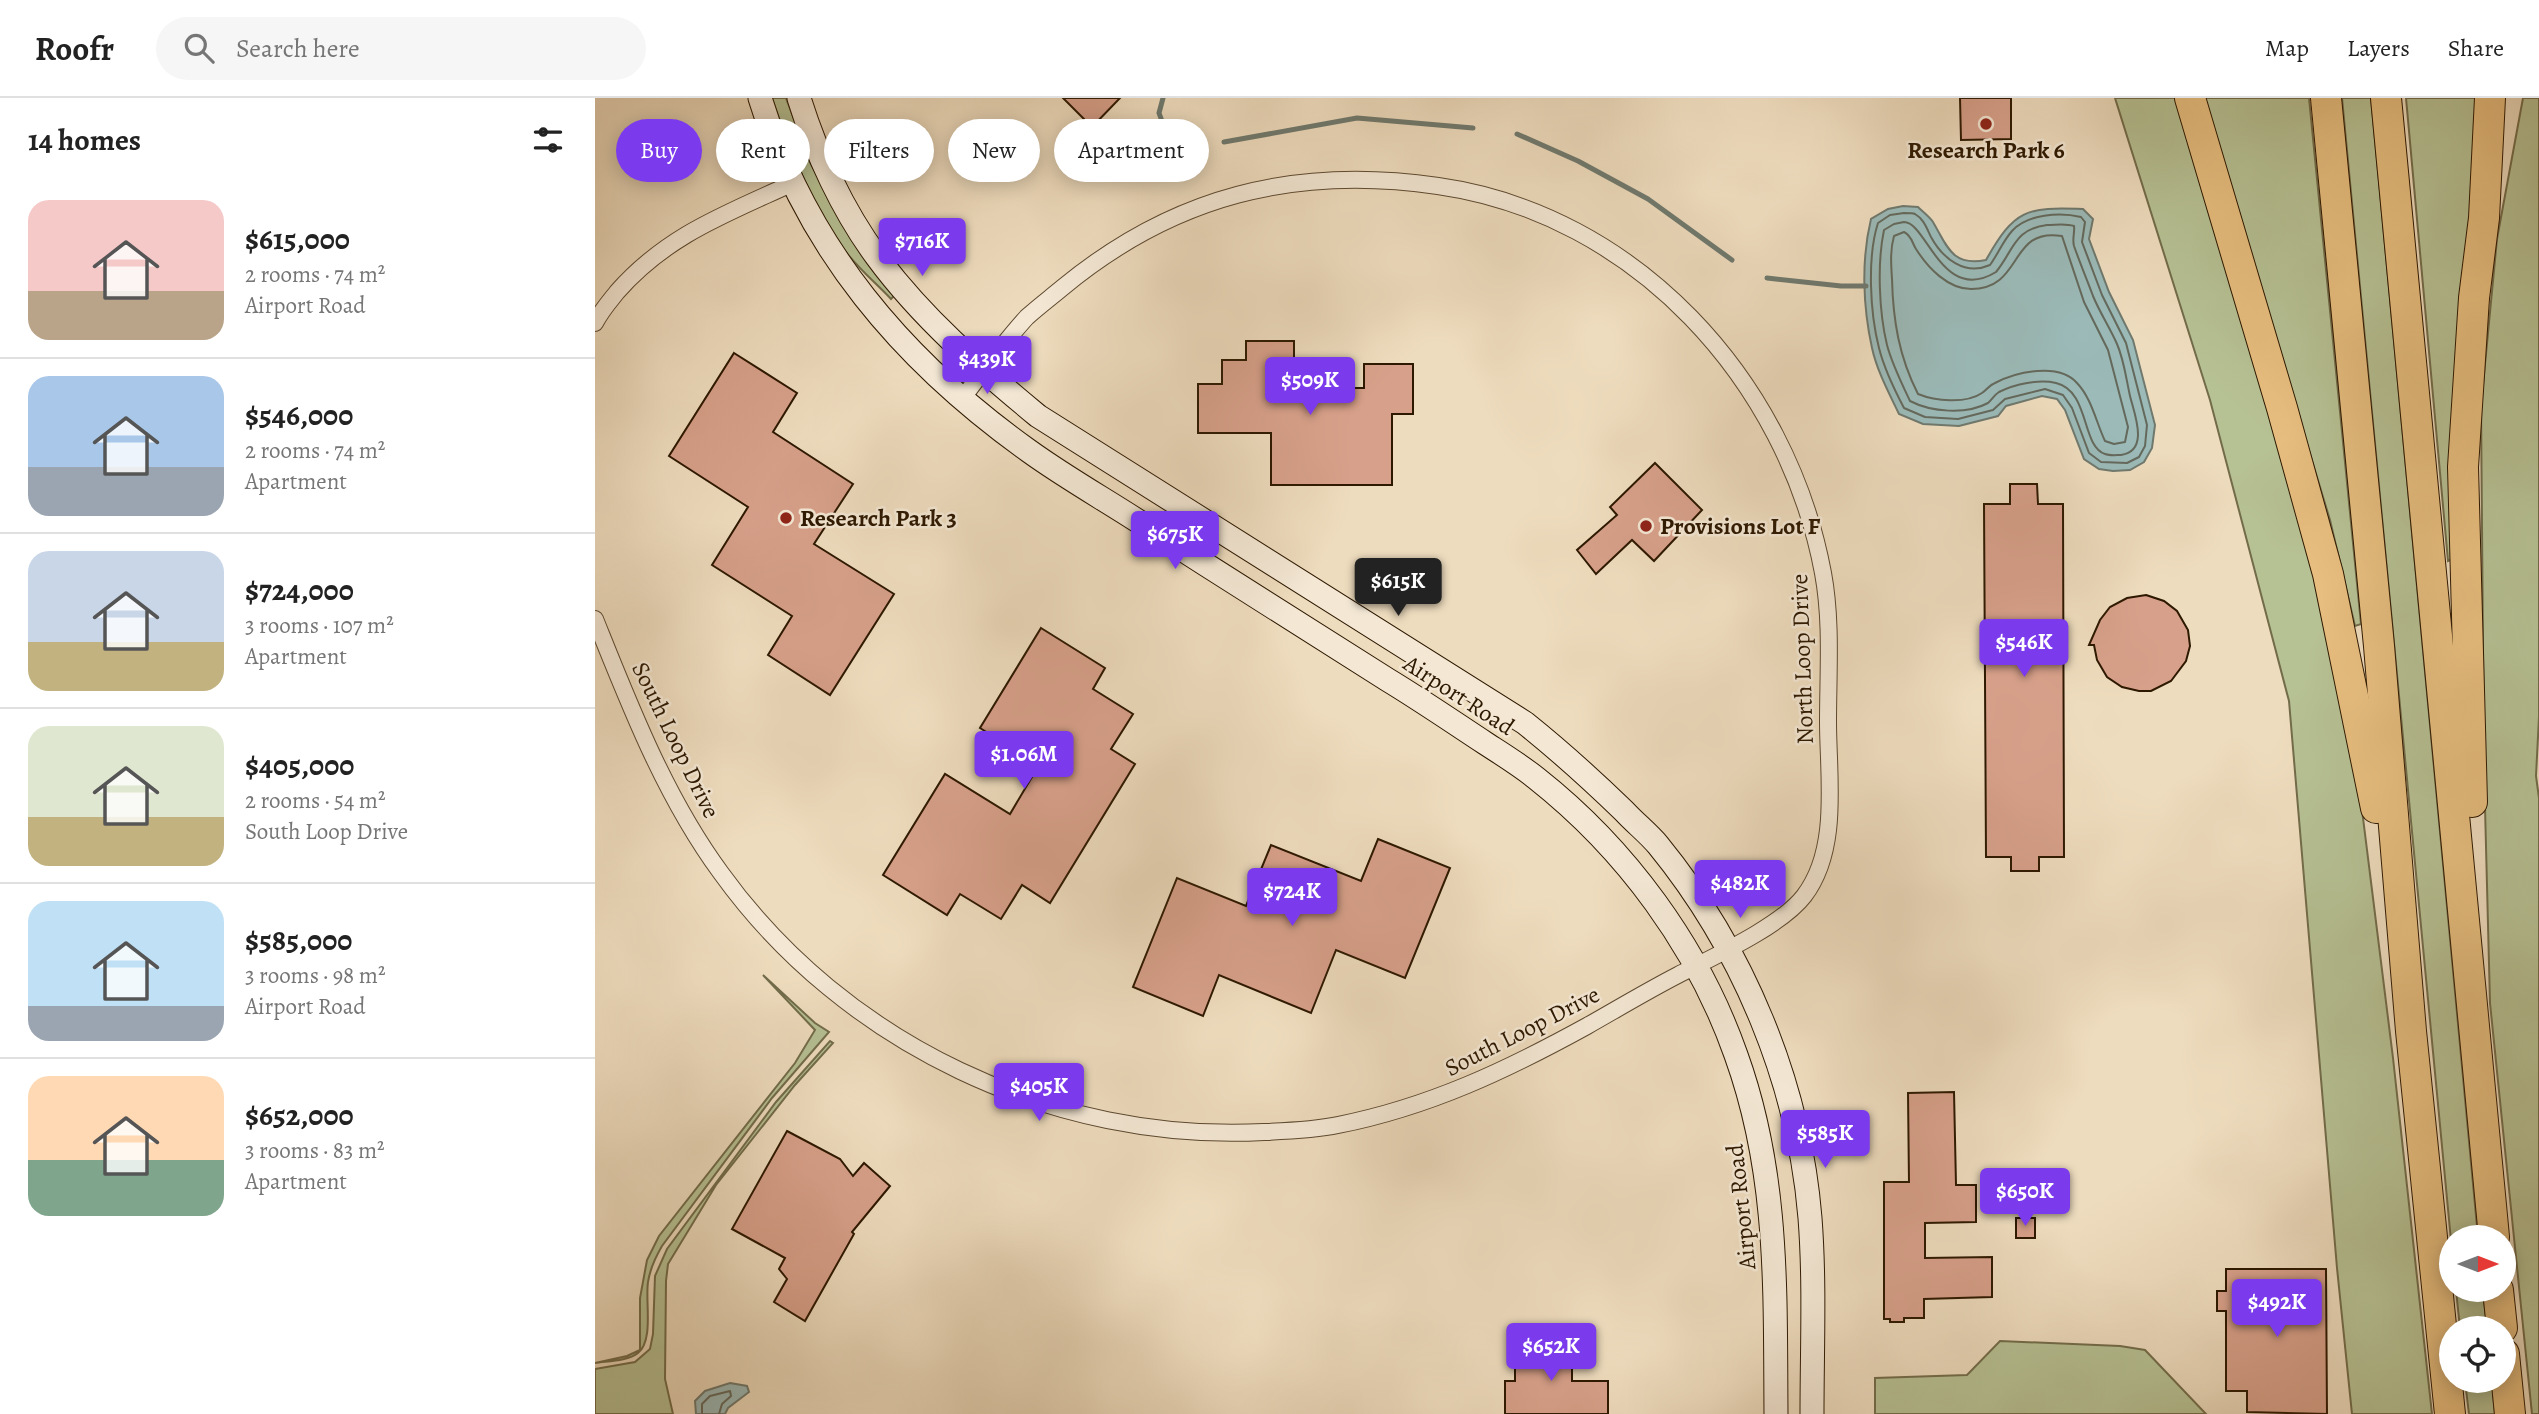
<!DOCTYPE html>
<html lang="en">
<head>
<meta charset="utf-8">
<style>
  body { margin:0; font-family:Alegreya,serif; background:#f6f6f6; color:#222; height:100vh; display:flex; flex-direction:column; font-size:26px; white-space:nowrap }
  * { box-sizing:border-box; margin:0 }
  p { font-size:23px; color:#767676 }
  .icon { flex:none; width:38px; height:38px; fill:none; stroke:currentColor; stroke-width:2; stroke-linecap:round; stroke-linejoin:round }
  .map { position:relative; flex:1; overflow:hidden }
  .sheet { display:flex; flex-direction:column; background:#fff; width:595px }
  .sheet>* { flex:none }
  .guide { position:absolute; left:21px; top:21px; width:665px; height:63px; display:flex; gap:14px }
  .needle { width:46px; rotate:90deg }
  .controls { position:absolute; left:1844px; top:1127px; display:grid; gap:14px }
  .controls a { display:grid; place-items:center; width:77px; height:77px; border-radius:50%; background:#fff; box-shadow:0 4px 18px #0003; font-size:35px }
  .price { position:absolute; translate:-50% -60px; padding:0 16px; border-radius:7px; background:#7c3aed; color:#fff; font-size:23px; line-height:46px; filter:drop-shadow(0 2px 4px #0008) }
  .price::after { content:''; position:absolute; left:50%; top:42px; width:21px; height:16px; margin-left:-10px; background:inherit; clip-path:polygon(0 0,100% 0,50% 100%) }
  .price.current { background:#222; color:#fff }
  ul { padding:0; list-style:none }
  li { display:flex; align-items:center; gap:21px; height:175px; padding:0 28px }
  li+li { border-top:2px solid #e0e0e0 }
  li span { display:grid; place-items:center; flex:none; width:196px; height:140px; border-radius:21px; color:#555 }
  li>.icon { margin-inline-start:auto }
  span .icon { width:84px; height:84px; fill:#fffc; stroke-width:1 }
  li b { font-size:30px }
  h2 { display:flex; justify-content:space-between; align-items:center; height:84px; padding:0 28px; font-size:30px }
  .chip { padding:0 24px; border-radius:32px; background:#fff; box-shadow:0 4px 18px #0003; font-size:24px; line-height:63px }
  .chip.current { background:#7c3aed; color:#fff }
  header { display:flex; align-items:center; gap:42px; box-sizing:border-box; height:98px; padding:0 35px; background:#fff; border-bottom:2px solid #e0e0e0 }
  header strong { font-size:33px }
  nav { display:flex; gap:38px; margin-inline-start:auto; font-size:24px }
  .search { width:490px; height:63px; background:#f6f6f6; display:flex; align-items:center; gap:18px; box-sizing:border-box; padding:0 24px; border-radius:38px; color:#767676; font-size:26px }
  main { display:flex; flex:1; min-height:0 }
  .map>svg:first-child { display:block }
</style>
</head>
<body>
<header>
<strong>Roofr</strong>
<div class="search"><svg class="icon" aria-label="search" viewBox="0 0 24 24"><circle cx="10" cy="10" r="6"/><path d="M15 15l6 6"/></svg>Search here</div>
<nav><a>Map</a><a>Layers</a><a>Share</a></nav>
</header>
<main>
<section class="sheet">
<h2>14 homes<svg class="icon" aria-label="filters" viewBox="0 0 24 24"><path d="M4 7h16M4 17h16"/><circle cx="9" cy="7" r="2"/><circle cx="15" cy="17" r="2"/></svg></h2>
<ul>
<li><span style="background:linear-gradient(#f6c9c9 65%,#b9a48a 0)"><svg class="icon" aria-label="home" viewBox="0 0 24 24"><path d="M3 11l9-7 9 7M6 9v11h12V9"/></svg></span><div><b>$615,000</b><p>2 rooms · 74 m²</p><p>Airport Road</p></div></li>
<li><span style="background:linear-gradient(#a9c7e8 65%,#9aa5b1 0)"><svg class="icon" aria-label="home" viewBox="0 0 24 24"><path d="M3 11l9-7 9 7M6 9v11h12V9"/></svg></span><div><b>$546,000</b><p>2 rooms · 74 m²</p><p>Apartment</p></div></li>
<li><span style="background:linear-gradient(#c9d6e8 65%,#c2b280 0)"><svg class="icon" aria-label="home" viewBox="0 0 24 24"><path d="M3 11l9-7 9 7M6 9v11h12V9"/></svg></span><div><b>$724,000</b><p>3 rooms · 107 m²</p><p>Apartment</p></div></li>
<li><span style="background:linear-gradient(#dfe7d0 65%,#c2b280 0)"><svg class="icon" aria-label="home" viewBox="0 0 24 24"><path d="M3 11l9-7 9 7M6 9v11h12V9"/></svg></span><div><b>$405,000</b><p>2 rooms · 54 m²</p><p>South Loop Drive</p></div></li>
<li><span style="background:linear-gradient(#bfe0f5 75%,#9aa5b1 0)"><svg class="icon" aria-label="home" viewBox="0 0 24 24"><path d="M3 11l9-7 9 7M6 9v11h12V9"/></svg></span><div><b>$585,000</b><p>3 rooms · 98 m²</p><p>Airport Road</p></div></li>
<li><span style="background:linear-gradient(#ffd9b3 60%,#7fa58c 0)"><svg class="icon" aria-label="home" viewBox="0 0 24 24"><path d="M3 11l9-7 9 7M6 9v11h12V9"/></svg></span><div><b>$652,000</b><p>3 rooms · 83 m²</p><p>Apartment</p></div></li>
</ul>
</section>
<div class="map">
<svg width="1944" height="1316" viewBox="0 0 1944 1316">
  <rect width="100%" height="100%" fill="#eedcbe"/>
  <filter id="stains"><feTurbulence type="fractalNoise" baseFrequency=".00286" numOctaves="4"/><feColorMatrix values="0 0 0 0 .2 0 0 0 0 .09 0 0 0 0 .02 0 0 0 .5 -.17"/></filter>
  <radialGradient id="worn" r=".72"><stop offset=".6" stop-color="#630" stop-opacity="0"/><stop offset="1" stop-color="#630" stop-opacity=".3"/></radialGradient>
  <!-- green -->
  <g fill="#b6c194" stroke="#726c4a" stroke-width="2">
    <path d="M 177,0 L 191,0 L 215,64 L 238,106 L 300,197 L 296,201 C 279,183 258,166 245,146 C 214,101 194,50 177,0 Z"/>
    <polygon points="1520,0 1580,0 1714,441 1766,704 1798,960 1837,1316 1757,1316 1742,1170 1694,603 1615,302"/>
    <polygon points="1607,0 1714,0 1766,526 1760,528 1735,422"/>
    <polygon points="1747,0 1776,0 1784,83 1883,1139 1857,1139 1857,1153"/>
    <polygon points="1811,0 1889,0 1863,459 1853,463"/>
    <polygon points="1928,0 1944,0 1944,619 1941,678 1944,700 1944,1316 1937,1316 1895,905 1889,670 1886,308 1902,141"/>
    <path d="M 168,877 L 220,925 L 234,934 L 177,1000 L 67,1148 C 60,1160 55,1171 53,1184 C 50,1203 59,1242 43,1255 C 33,1263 13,1263 0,1265 L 32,1258 L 45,1252 L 45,1200 L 52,1162 L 64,1138 L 200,965 L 220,932 Z"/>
    <polygon points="235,943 238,945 200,987 121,1087 73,1166 71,1183 70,1281 78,1316 0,1316 0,1271 40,1264 55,1251 58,1236 60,1178 72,1151 181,1004"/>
    <polygon points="1861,1192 1888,1192 1892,1230 1865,1230"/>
    <polygon points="1405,1243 1525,1248 1550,1252 1611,1316 1280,1316 1280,1280 1372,1277"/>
    <polygon points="1870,1283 1897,1283 1900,1316 1874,1316"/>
  </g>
  <!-- water -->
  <g fill="#9bbab8" stroke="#6f796e" stroke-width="2">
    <path d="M 1308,108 L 1323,109 C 1327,113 1335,119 1338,124 C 1352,148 1357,169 1391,162 C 1420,111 1431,109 1488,111 L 1498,121 L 1494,141 L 1514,194 L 1538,242 L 1560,327 L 1557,350 L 1549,364 L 1535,372 L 1518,373 L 1504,371 L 1489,361 L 1470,312 L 1462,301 L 1447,298 L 1411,308 L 1403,318 L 1364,328 L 1328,326 L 1304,316 C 1294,295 1282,273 1277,250 C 1268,209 1266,162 1276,121 L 1293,111 Z"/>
    <polygon points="135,1285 152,1288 154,1294 133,1310 130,1316 101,1316 100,1303 110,1293"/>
  </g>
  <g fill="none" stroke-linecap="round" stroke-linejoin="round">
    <!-- shore -->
    <g stroke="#64695c" stroke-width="2">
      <path d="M 1309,115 C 1311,115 1318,115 1320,116 C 1329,121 1332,131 1336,139 C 1348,161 1370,178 1395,167 C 1403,156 1408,143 1417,133 C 1432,116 1465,114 1486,119 L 1490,124 L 1487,144 L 1507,197 L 1531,245 L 1552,327 L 1550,348 L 1544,359 L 1532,365 L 1506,364 L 1494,355 L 1477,310 L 1468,297 L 1450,291 L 1410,301 L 1398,312 L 1363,321 L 1330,319 L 1309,310 C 1299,291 1289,270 1284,250 C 1275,215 1272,159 1283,125 L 1295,117 Z"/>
      <path d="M 1309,124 C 1332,124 1347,207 1401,174 C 1419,152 1419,131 1452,127 C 1461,127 1470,125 1479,128 C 1480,134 1477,141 1479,148 C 1485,165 1492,182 1498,198 C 1505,215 1515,230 1522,246 C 1529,262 1531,280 1535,298 C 1539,315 1555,353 1526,357 C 1522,357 1515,358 1510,356 C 1486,348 1495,293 1461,285 C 1444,281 1420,286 1404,294 C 1399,297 1397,302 1393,305 C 1371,317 1336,314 1315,303 C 1307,286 1297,266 1292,247 C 1284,214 1282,165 1289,132 L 1299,126 Z"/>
      <path d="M 1309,134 C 1317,138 1317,145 1321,151 C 1333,170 1353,191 1376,191 C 1429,191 1413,129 1467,138 L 1489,204 L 1513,252 L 1533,329 L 1530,344 L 1519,346 L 1510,343 C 1501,324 1497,301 1482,285 C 1464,264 1421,274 1400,285 C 1394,287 1392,292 1387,295 C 1371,306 1340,303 1323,296 C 1304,259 1298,222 1297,181 C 1296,166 1295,152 1299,138 Z"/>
      <polyline points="107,1316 107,1306 115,1298 135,1293 136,1298 127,1306 124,1316"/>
    </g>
    <!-- stream -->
    <g stroke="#6f796e" stroke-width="5">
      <polyline points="568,0 564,15 578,53"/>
      <polyline points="922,36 983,63 1053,101 1137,162"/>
      <polyline points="629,44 762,20 878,30"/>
      <polyline points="1172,180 1246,188 1271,188"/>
    </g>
  </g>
  <!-- building -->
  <g fill="#d7a08a" stroke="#2d1800" stroke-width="2">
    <polygon points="468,0 525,0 497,29"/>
    <polygon points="1365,0 1416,0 1416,41 1366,42"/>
    <polygon points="651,243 699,243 699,290 769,290 769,266 818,266 818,316 797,316 797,387 676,387 676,335 603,335 603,286 627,286 627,262 651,262"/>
    <polygon points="139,255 202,295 178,334 258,386 219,446 299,496 235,597 173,557 197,518 117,467 153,409 74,358"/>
    <polygon points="1060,365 1107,412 1059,463 1037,442 1001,476 982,452 1022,417 1015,409"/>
    <polygon points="1415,386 1442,386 1443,406 1468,406 1469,759 1444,759 1444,773 1416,773 1416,759 1391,759 1389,406 1415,406"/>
    <polygon points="1551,497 1569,503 1582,513 1593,532 1595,548 1591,563 1576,583 1556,593 1544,593 1527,589 1512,579 1502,562 1499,547 1494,547 1505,522 1515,509 1532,500"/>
    <polygon points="446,530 510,570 498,591 538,616 516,651 540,666 455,805 427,787 406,821 365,796 352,817 288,777 350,676 415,716 444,667 385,630"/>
    <polygon points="783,741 855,770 810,880 741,852 716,915 624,877 608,918 538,889 582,780 651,808 676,747 766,783"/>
    <polygon points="1359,994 1361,1087 1381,1087 1381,1124 1330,1125 1330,1160 1397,1159 1397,1199 1329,1201 1329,1220 1309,1220 1309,1224 1295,1224 1295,1221 1289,1221 1289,1084 1314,1084 1313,995"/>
    <polygon points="192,1033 245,1061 258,1078 269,1065 295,1088 257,1134 259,1136 210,1223 179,1204 192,1181 184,1171 190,1160 137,1131"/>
    <rect x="1421" y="1120" width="19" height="20"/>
    <polygon points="1631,1171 1731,1171 1732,1316 1652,1314 1652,1293 1631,1293 1631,1213 1622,1213 1622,1193 1631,1193"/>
    <polygon points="920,1243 977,1243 977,1283 1013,1283 1013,1316 910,1316 910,1283 920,1283"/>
  </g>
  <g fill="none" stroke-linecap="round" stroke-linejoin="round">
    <defs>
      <g id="minor">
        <path d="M 0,225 C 6,213 14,204 22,194 C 72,137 131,116 198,85"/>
        <path d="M 0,521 C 35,608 70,699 126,775 C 249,946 459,1045 669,1034 C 693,1033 719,1032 743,1027 C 834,1009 912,972 992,928 C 1022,911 1052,893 1083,877 C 1118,859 1186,828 1209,798 C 1245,751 1233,679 1233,624 C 1233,575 1237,523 1228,475 C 1192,282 1040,116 843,88 C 700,67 578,98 467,190 C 455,200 443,209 432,219 C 409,244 388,273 367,301"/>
      </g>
      <g id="secondary">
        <path d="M 165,0 C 211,150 308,263 434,353 C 470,379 509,401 546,425 C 628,478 711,530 793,582 C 826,602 858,624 890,645 C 907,656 925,667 941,680 C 1031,751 1103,849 1141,957 C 1184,1076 1180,1192 1181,1316"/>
        <path d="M 204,0 C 221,55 248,113 282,159 C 327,220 385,270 443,318 L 930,625 C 965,653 997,682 1029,713 C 1040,725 1053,735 1063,747 C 1148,851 1204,985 1215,1120 C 1220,1185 1217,1251 1217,1316"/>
      </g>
      <g id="motorway">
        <polyline points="1595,0 1687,310 1733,476 1781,710"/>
        <polyline points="1731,0 1784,548 1816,933 1855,1316"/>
        <polyline points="1791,0 1899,1139"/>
        <polyline points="1877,704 1868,369 1879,200 1889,120 1895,0"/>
        <polyline points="1903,1192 1907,1230"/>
        <polyline points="1909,1256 1915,1316"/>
      </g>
    </defs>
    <!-- minor casing -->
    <use href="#minor" stroke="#5d4930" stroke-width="18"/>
    <!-- secondary casing -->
    <use href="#secondary" stroke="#2d1800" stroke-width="25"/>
    <!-- motorway casing -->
    <use href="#motorway" stroke="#2d1800" stroke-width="32"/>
    <!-- minor -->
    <use href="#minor" stroke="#f4e8d5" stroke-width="16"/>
    <!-- secondary -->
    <use href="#secondary" stroke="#f4e8d5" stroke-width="23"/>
    <!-- motorway -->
    <use href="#motorway" stroke="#e7be7f" stroke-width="30"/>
  </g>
  <!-- markers -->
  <g fill="#8f2418" stroke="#f4e8d5" stroke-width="2.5">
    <circle cx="1391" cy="26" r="7"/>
    <circle cx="191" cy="420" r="7"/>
    <circle cx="1051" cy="428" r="7"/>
  </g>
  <g text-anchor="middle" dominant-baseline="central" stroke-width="5" stroke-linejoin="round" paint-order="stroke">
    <!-- poi labels -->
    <g font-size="24" font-weight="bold" fill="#2d1800" stroke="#f4e8d5" text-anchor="start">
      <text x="1391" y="52" text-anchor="middle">Research Park 6</text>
      <text x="205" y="420">Research Park 3</text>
      <text x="1065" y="428">Provisions Lot F</text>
    </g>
    <!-- street labels -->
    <g font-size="24" fill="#2d1800" stroke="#f4e8d5">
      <text transform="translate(1207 561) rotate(-92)">North Loop Drive</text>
      <text transform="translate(864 597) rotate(33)">Airport Road</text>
      <text transform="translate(81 642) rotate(64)">South Loop Drive</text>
      <text transform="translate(927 933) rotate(-27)">South Loop Drive</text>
      <text transform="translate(1146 1109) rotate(-96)">Airport Road</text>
    </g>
  </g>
  <rect width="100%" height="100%" filter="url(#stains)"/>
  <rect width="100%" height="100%" fill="url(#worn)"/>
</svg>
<div class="controls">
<a><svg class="needle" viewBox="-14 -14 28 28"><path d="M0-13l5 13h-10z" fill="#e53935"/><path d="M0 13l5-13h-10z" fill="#767676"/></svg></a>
<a><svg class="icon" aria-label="locate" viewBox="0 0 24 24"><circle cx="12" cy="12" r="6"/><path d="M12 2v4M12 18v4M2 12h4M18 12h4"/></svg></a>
</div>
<b class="price" style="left:327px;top:180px">$716K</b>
<b class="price" style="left:392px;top:298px">$439K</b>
<b class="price" style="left:715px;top:319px">$509K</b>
<b class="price" style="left:580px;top:473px">$675K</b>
<b class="price current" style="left:803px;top:520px">$615K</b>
<b class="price" style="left:1429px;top:581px">$546K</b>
<b class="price" style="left:429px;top:693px">$1.06M</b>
<b class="price" style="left:1145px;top:822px">$482K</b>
<b class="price" style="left:697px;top:830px">$724K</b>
<b class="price" style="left:444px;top:1025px">$405K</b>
<b class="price" style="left:1230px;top:1072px">$585K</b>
<b class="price" style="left:1430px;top:1130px">$650K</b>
<b class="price" style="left:1682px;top:1241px">$492K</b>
<b class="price" style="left:956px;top:1285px">$652K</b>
<div class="guide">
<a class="chip current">Buy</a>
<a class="chip">Rent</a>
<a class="chip">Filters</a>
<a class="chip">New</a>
<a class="chip">Apartment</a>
</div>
</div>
</main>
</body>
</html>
